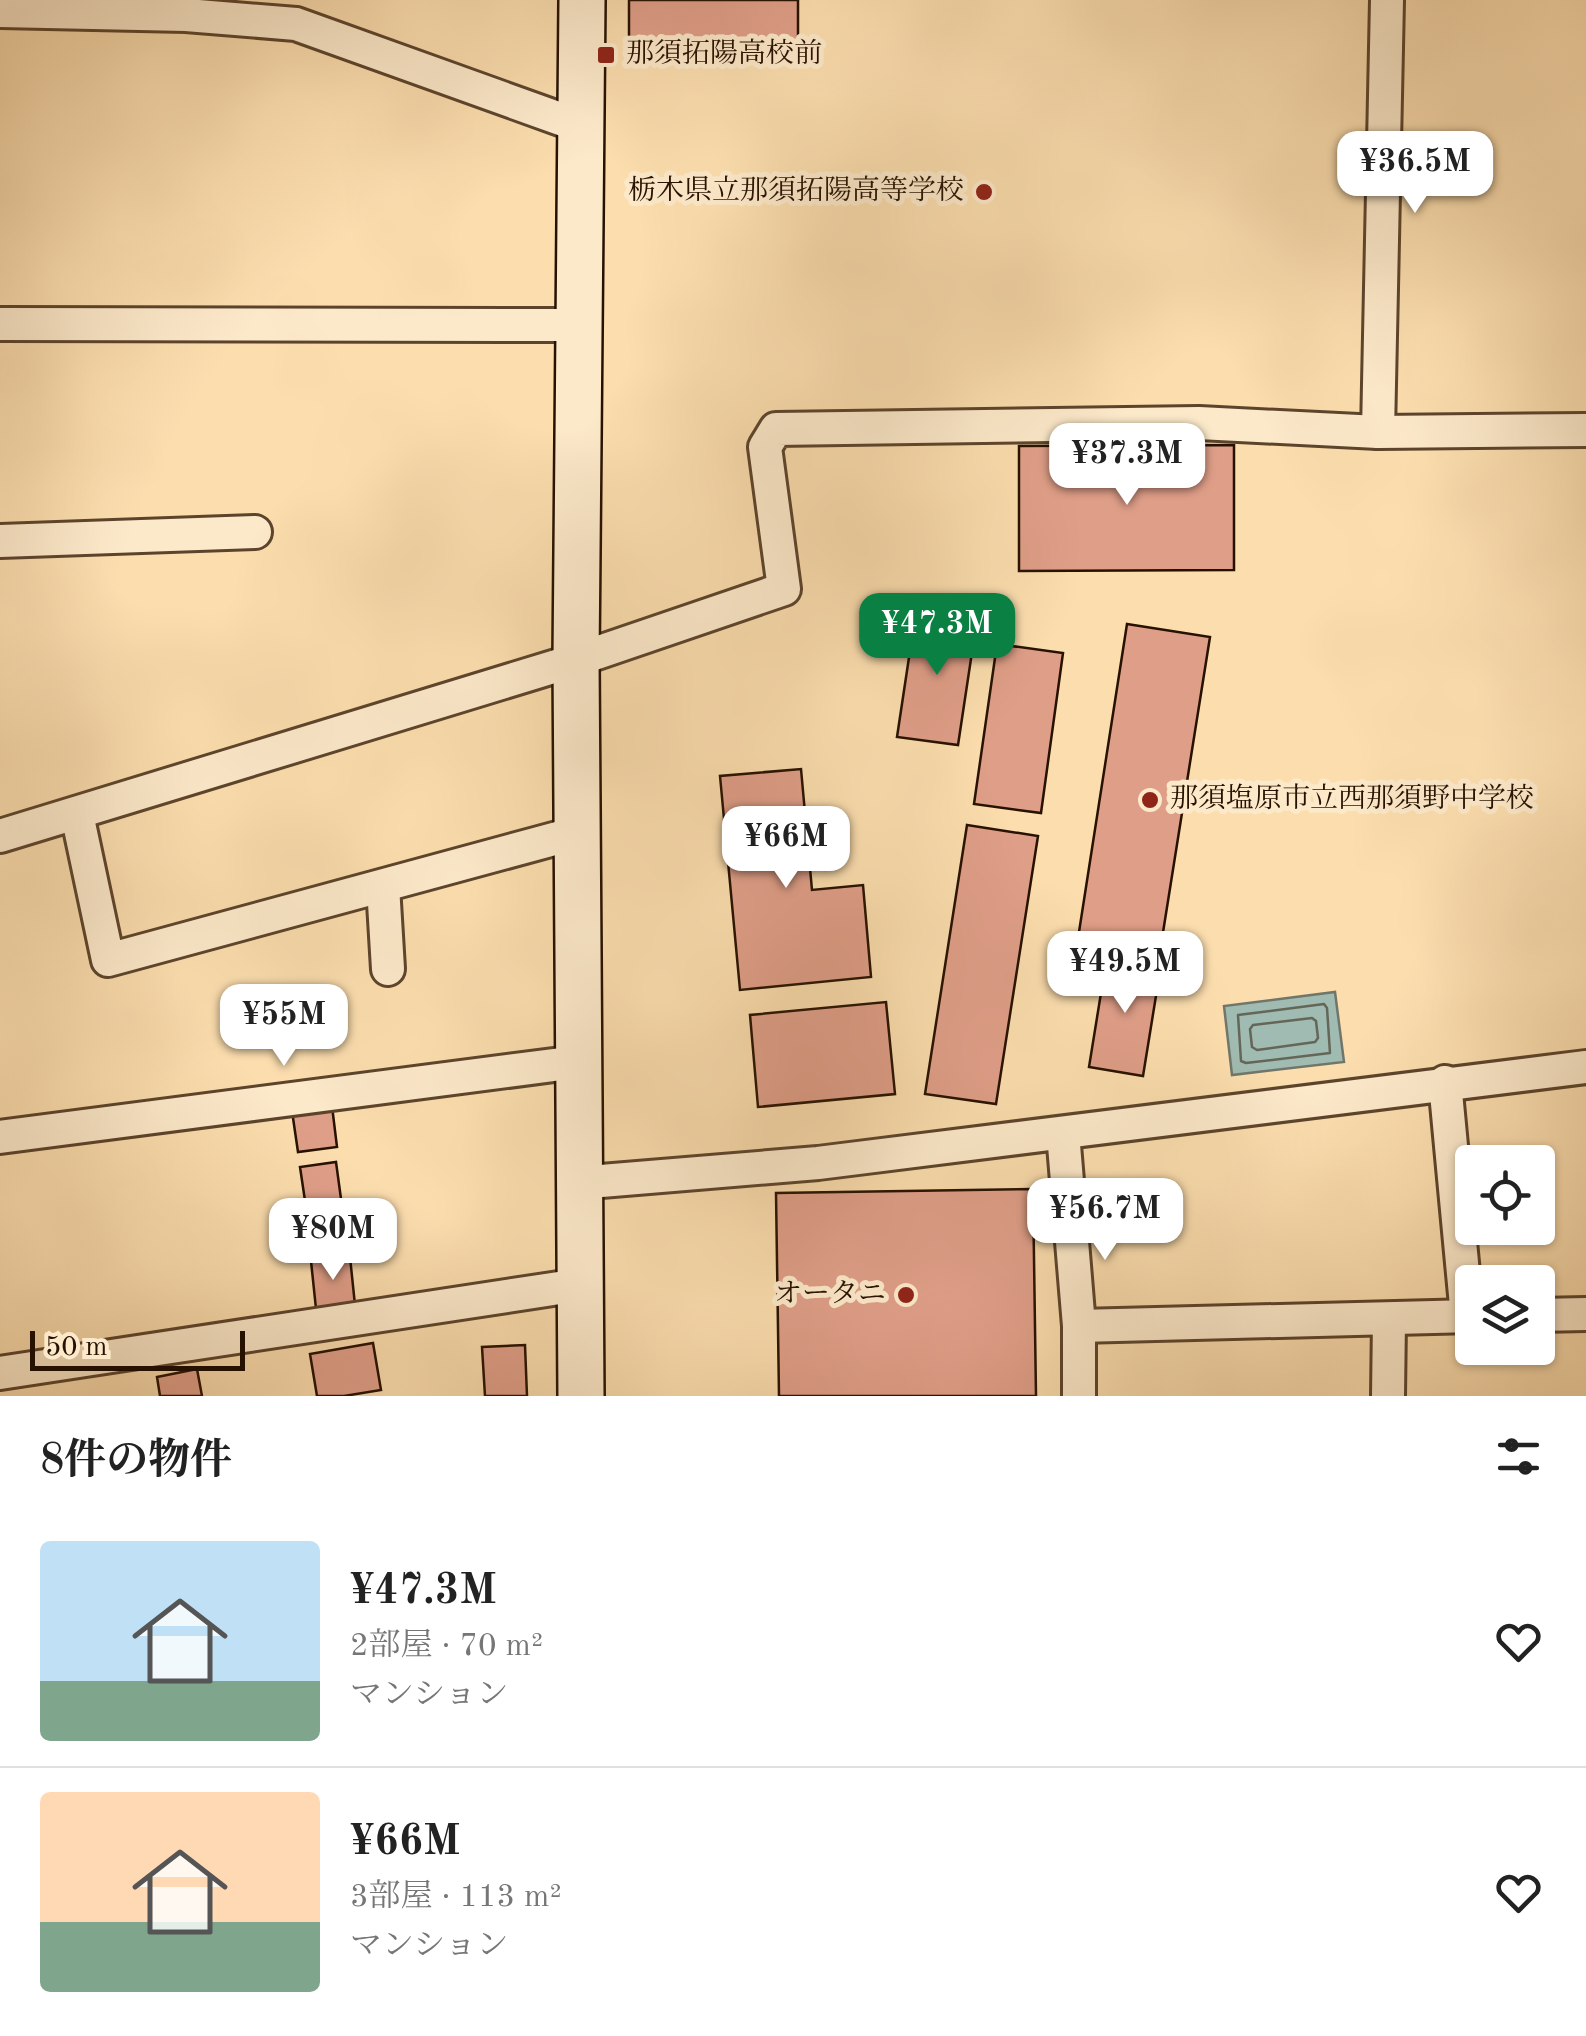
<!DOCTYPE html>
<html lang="ja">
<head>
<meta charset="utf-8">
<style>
  body { margin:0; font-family:"Old Standard TT","Noto Serif JP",serif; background:#f2f2f2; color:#222; height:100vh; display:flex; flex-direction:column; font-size:38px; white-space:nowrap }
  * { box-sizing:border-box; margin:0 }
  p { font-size:32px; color:#767676 }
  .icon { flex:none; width:55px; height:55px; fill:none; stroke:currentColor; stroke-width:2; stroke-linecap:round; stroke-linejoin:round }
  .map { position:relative; height:1396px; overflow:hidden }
  .panel { display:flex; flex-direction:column; background:#fff; flex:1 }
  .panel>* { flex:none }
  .buttons { position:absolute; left:1455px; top:1145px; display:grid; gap:20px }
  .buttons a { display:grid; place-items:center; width:100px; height:100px; border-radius:10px; background:#fff; box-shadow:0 2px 8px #0004; font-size:50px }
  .scale { position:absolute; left:30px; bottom:25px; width:215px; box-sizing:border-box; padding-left:10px; border:5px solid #271100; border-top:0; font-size:28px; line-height:35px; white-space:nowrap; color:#271100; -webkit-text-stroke:8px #fce9ca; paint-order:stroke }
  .price { position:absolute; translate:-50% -85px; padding:0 22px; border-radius:20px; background:#fff; color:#222; font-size:32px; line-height:65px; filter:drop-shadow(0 2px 5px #0008) }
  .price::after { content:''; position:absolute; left:50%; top:60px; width:30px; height:22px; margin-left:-15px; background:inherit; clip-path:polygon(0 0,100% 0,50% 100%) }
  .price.selected { background:#0b8043; color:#fff }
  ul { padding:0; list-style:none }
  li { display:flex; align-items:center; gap:30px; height:250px; padding:0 40px }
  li+li { border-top:2px solid #e0e0e0 }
  li span { display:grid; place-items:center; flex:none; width:280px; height:200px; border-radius:10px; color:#555 }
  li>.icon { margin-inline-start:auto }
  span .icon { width:120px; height:120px; fill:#fffc; stroke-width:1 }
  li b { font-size:42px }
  h2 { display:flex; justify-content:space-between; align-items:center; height:120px; padding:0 40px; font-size:42px }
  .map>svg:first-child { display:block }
</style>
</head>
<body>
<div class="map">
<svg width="1586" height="1396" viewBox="0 0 1586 1396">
  <rect width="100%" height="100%" fill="#fbddae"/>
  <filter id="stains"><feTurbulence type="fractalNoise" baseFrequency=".002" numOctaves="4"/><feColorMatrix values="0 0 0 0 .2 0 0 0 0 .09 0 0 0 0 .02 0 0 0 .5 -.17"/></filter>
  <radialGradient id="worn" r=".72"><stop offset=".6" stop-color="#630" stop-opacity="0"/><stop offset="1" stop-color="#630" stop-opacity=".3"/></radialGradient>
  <!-- water -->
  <polygon fill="#a0bbb1" stroke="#70776a" stroke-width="2.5" points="1335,992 1344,1062 1232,1075 1224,1006"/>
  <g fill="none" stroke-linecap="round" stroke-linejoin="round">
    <!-- shore -->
    <g stroke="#646658" stroke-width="2.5">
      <polygon points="1324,1004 1327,1008 1330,1053 1246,1063 1241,1061 1238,1015"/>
      <polygon points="1312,1018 1316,1021 1318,1038 1315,1042 1257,1050 1252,1047 1250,1029 1253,1025"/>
    </g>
  </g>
  <!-- building -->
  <g fill="#df9e88" stroke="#271100" stroke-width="2.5">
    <rect x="629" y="0" width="169" height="51"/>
    <polygon points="1234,445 1234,570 1019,571 1019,446"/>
    <polygon points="916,611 977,619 958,745 897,737"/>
    <polygon points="1127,624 1210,637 1161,945 1079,932"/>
    <polygon points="997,644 1063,653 1041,813 974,804"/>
    <polygon points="801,769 812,890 863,885 871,977 740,990 720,776"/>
    <polygon points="967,825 1038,836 996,1104 925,1094"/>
    <polygon points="1107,956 1161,965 1143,1076 1089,1067"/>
    <polygon points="886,1002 895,1094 758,1107 750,1015"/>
    <polygon points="332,1106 337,1147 298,1152 292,1111"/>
    <polygon points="336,1162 347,1243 312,1248 300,1167"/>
    <polygon points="1033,1189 1036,1396 779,1396 776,1193"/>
    <polygon points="350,1257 355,1305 316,1309 311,1261"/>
    <polygon points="373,1343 381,1390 344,1396 317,1396 310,1354"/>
    <polygon points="525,1345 527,1396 485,1396 482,1347"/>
    <polygon points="197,1369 202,1396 160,1396 157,1377"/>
  </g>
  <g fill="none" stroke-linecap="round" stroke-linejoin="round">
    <defs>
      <g id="street">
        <polyline points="0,11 186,15 296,24 580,126"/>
        <polyline points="0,324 577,325"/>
        <polyline points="1378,432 1387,0"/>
        <polyline points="0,541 255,532"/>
        <polyline points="77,814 108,960 576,833"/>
        <polyline points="0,836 576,660 784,589 765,447 776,429 1199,423 1378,432 1586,430"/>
        <polyline points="383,886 388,969"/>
        <polyline points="1445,1082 1467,1316"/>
        <polyline points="1063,1133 1079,1326 1079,1396"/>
        <polyline points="0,1137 577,1062"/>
        <polyline points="577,1183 818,1163 1586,1067"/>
        <polyline points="1538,1315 1586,1314"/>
        <polyline points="1079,1326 1472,1316"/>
        <polyline points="0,1373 579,1285"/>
        <polyline points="1388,1396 1389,1320"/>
      </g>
      <polyline id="secondary" points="581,1396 576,660 582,0"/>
    </defs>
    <!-- street casing -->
    <use href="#street" stroke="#5c442c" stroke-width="38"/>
    <!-- secondary casing -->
    <use href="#secondary" stroke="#271100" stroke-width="50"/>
    <!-- street -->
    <use href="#street" stroke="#fce9ca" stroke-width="32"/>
    <!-- secondary -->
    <use href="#secondary" stroke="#fce9ca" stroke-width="45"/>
  </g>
  <!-- markers -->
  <g fill="#8f2418" stroke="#fce9ca" stroke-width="4">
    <rect x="596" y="45" width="20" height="20" rx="5"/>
    <circle cx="984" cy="192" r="10"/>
    <circle cx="1150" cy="800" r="10"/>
    <circle cx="906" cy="1295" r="10"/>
  </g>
  <g text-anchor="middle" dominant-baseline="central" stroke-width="10" stroke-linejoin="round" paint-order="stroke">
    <!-- poi labels -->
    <g font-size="28" fill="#271100" stroke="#fce9ca" text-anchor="start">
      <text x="626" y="55">那須拓陽高校前</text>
      <text x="964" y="192" text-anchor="end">栃木県立那須拓陽高等学校</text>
      <text x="1170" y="800">那須塩原市立西那須野中学校</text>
      <text x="886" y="1295" text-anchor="end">オータニ</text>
    </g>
  </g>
  <rect width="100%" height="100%" filter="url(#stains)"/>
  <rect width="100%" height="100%" fill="url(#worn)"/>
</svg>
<div class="buttons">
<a><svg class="icon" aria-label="locate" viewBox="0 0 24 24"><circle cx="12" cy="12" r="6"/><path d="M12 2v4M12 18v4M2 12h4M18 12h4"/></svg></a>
<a><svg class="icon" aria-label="layers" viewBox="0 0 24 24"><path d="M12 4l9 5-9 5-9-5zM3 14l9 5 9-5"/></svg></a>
</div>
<div class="scale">50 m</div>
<b class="price" style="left:1415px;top:216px">¥36.5M</b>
<b class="price" style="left:1127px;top:508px">¥37.3M</b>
<b class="price selected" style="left:937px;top:678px">¥47.3M</b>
<b class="price" style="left:786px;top:891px">¥66M</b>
<b class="price" style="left:1125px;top:1016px">¥49.5M</b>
<b class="price" style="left:284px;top:1069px">¥55M</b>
<b class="price" style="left:1105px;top:1263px">¥56.7M</b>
<b class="price" style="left:333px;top:1283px">¥80M</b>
</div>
<section class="panel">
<h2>8件の物件<svg class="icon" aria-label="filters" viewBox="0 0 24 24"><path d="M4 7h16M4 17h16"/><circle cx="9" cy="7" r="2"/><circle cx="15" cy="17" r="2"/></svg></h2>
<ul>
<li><span style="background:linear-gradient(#bfe0f5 70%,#7fa58c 0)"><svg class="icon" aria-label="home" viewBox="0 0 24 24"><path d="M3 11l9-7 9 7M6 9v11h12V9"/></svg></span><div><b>¥47.3M</b><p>2部屋 · 70 m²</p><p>マンション</p></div><svg class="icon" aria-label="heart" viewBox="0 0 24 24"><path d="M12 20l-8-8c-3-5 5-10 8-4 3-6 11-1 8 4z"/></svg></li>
<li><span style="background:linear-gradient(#ffd9b3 65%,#7fa58c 0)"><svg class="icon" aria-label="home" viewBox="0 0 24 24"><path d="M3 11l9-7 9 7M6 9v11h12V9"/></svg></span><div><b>¥66M</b><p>3部屋 · 113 m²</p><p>マンション</p></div><svg class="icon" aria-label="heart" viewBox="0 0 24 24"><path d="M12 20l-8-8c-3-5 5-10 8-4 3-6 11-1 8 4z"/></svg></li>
</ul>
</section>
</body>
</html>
